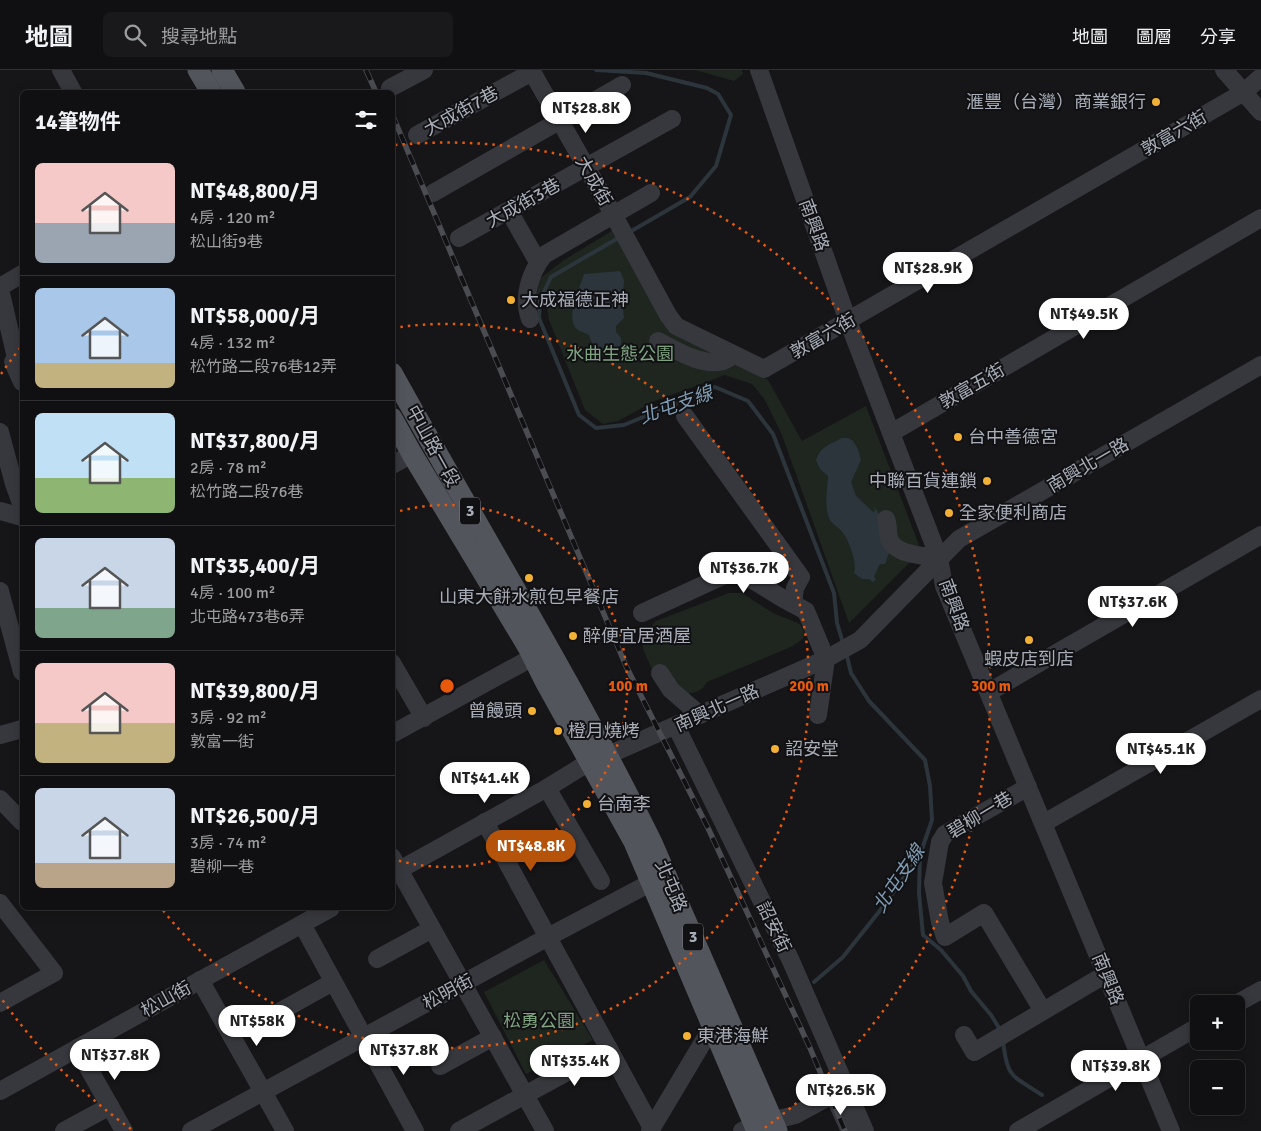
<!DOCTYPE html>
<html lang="zh-TW">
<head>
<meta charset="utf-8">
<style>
  body { margin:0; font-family:Signika,"Noto Sans TC",sans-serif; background:#19191b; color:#f1f3f6; height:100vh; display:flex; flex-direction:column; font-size:19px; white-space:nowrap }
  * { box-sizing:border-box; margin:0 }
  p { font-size:16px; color:#9c9d9f }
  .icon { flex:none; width:28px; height:28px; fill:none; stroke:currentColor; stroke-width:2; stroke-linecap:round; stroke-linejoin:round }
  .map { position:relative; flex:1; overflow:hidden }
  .details { position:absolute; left:20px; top:20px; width:375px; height:820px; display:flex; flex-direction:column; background:#101012; border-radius:8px; box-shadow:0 2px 12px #0003,0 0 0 1px #303032 }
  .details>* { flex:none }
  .fabs { position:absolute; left:1190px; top:925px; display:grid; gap:10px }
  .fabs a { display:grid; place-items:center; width:55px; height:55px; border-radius:8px; background:#101012; box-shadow:0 2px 12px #0003,0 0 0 1px #303032; font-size:25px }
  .price { position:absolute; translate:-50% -42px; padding:0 11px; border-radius:18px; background:#fff; color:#222; font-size:16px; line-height:32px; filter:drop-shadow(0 1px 2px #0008) }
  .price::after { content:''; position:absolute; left:50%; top:30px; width:15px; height:11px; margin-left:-8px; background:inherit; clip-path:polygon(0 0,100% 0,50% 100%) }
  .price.current { background:#b45309; color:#fff }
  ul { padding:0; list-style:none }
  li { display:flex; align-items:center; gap:15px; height:125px; padding:0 15px }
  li+li { border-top:1px solid #303032 }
  li span { display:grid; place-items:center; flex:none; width:140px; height:100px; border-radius:8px; color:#555 }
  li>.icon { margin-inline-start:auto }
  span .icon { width:60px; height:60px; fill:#fffc; stroke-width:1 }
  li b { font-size:21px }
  h2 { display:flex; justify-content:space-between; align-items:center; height:60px; padding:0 15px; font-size:21px }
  header { display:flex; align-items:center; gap:30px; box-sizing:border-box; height:70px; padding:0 25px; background:#101012; border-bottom:1px solid #303032 }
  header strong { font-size:24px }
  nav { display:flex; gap:28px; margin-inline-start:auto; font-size:18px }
  .search { width:350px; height:45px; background:#19191b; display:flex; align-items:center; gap:12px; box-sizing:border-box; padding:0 18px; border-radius:8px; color:#9c9d9f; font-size:19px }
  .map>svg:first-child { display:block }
</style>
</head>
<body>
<header>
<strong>地圖</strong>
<div class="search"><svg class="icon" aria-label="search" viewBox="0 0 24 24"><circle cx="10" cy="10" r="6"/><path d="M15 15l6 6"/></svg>搜尋地點</div>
<nav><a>地圖</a><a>圖層</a><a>分享</a></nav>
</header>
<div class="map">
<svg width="1261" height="1061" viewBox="0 0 1261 1061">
  <rect width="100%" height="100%" fill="#161618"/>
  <!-- green -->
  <g fill="#1e261f">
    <polygon points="695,0 742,0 743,4 734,11"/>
    <polygon points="615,159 666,256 768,310 802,371 866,336 919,475 911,491 849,553 782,365 765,330 752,314 725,305 655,331 618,351 603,354 585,340 549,250 545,226 527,230 529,217 564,190"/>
    <path d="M 729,523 L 742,523 L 773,543 L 800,554 L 803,559 L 804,567 L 800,571 L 791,577 L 707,612 C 698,630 676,622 660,618 L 643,579 L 643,571 L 646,562 L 656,551 Z"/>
    <polygon points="544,890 593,970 526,1004 484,922"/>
  </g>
  <!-- water -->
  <g fill="#2c353c">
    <path d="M 620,201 L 624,210 L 623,224 L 628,229 L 623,237 L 624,248 L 616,256 L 616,262 L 621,268 L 621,274 L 618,278 C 608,281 599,279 592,273 L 589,265 C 586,263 581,262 578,260 C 564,250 580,217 584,204 Z"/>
    <path d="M 842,368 L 848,368 L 853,371 L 858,379 L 861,390 L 851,412 L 856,426 L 873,442 L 875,441 L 874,436 L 882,449 L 891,478 L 885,494 L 880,494 C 877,498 877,502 874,506 L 876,510 L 873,512 L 869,509 L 862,509 L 854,503 C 858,495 849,470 843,463 C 838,456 830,454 828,445 C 825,432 827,420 828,406 L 820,399 L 816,390 C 820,377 830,374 842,368 Z"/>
  </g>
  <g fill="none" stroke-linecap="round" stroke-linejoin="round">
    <!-- stream -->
    <g stroke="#2c353c" stroke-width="4">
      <polyline points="596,0 646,3 707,18 718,24 731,45 716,96 690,127 628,163"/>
      <polyline points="620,167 551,207 540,230 539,248 579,345 596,358 624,355 715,317 748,331 773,364 834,523 837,553 843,573"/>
      <polyline points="920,785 919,823 923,865 941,880 963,906 971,921 991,945 1001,961"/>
      <polyline points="814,912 843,887 882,838 920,785 932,750 930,716 925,690 869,631 851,603 846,582"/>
      <path d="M 1003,970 C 1007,1009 1012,1005 1042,1025"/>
    </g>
    <!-- minor -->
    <g stroke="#37383d" stroke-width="18">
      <polyline points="61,0 73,22"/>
      <polyline points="531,0 613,144 668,245 676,256 764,299 1244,22 1261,7"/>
      <polyline points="759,0 848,251 939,488 944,516 1171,1061"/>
      <polyline points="1224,0 1261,42"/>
      <polyline points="390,18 424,0"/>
      <polyline points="417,65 532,2"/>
      <polyline points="433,123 622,15"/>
      <polyline points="509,141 538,192"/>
      <polyline points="459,168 672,49"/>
      <polyline points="0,217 22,204"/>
      <polyline points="0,219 17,292"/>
      <path d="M 530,249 C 522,227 530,203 544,185 L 651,123"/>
      <path d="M 658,271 C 676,280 702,297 723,291 C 727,290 730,287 734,285"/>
      <polyline points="13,292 22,312"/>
      <polyline points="685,346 801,507 795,518 793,534"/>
      <polyline points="0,362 14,414 22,436"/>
      <polyline points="891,363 1261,148"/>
      <polyline points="392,395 412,384"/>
      <polyline points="0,441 22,447"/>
      <path d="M 886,449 C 889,455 887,461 889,468 C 895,486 924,485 939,488"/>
      <polyline points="0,521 22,602"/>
      <polyline points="642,543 727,504 737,503 746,506 782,528 806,541 826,589"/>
      <polyline points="392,593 424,648"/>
      <polyline points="660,603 671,620 700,645"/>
      <polyline points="989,622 1261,465"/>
      <polyline points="818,645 826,589"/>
      <polyline points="676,656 791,891 865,1061"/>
      <polyline points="392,664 544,581"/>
      <polyline points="0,665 22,659"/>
      <polyline points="1028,717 945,764 940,772 933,813 940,852 945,867 984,843 1043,941"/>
      <polyline points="547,718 601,811"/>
      <polyline points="0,729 22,752"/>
      <polyline points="485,752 652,1058"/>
      <polyline points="1044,753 1261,629"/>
      <polyline points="392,787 545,1061"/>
      <polyline points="392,804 547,718 581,697 826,589 860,570 959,469 1261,295"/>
      <polyline points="0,833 54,903 0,933"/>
      <polyline points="302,854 415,1061"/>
      <polyline points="377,889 432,859"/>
      <polyline points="200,910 285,1061"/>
      <polyline points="1236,934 1261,920"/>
      <polyline points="277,943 333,912"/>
      <polyline points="964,965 974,982 1106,904"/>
      <polyline points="77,978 124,1061"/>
      <polyline points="440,996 493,967"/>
      <polyline points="0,1021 331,838"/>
      <polyline points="64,1061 110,1036"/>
      <polyline points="191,1061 548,867 652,812"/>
      <polyline points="459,1061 609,979"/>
      <polyline points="650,1061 712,957"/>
      <polyline points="742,1061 755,1055 795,1045 830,1026 835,1028 850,1061"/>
      <polyline points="1018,1061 1199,956"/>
    </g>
    <!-- major -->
    <g stroke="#53555c" stroke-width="21">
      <polyline points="198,0 211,22"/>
      <polyline points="222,0 235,22"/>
      <path d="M 392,303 C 479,460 573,612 652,773 L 777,1061"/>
      <polyline points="392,348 412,384 528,577 546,613 634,772 757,1061"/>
    </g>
    <defs>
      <g id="rail">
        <polyline points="366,0 376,22"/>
        <polyline points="392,44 626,596 708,758 810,978 845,1061"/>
      </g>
    </defs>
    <!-- rail casing -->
    <use href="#rail" stroke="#4a4c52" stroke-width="5.5"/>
    <!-- rail -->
    <use href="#rail" stroke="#111113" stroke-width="4" stroke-dasharray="11" stroke-linecap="butt"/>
  </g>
  <!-- distance rings -->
  <g fill="none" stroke="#e8590c" stroke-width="2.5" stroke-dasharray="2.5 5">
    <path d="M393 443A181 181 0 1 1 393 789"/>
    <path d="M393 258A362 362 0 1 1 162 839"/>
    <path d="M131 1059A544 544 0 0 1 1 928M1 304A544 544 0 0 1 21 277M395 75A544 544 0 0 1 763 1059"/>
  </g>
  <!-- markers -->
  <g fill="#f2b134" stroke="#111113" stroke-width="2">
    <circle cx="1156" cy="32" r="5"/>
    <circle cx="511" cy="230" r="5"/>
    <circle cx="958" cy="367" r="5"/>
    <circle cx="987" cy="411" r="5"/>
    <circle cx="949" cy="443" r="5"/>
    <circle cx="529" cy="508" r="5"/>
    <circle cx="573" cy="566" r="5"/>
    <circle cx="1029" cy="570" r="5"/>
    <circle cx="532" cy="641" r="5"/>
    <circle cx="558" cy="661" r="5"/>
    <circle cx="775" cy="679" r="5"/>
    <circle cx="587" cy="734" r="5"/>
    <circle cx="687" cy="966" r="5"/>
  </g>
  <g text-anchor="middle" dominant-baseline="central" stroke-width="4" stroke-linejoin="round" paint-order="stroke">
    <!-- shield labels -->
    <g fill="#111113" stroke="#7b7e86" stroke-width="1">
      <rect x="460" y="427.5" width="20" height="27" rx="4"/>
      <rect x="683" y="853.5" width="20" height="27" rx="4"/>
    </g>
    <g font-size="16" font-weight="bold" fill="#a8adb8">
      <text x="470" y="441">3</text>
      <text x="693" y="867">3</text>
    </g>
    <!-- poi labels -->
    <g font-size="18" fill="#a8adb8" stroke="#111113" text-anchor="start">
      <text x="1146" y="32" text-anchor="end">滙豐（台灣）商業銀行</text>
      <text x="521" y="230">大成福德正神</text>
      <text x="968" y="367">台中善德宮</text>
      <text x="977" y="411" text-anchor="end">中聯百貨連鎖</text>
      <text x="959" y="443">全家便利商店</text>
      <text x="529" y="527" text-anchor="middle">山東大餅水煎包早餐店</text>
      <text x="583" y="566">醉便宜居酒屋</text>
      <text x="1029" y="589" text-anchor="middle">蝦皮店到店</text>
      <text x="522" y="641" text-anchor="end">曾饅頭</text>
      <text x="568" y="661">橙月燒烤</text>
      <text x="785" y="679">詔安堂</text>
      <text x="597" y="734">台南李</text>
      <text x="697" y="966">東港海鮮</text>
    </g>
    <!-- street labels -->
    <g font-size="18" fill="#a8adb8" stroke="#111113">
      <text transform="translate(461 41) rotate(-29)">大成街7巷</text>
      <text transform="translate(1174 63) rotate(-30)">敦富六街</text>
      <text transform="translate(594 111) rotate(60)">大成街</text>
      <text transform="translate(523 133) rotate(-29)">大成街3巷</text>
      <text transform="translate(814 155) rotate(70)">南興路</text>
      <text transform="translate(823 266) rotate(-30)">敦富六街</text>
      <text transform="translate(972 316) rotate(-30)">敦富五街</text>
      <text transform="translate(433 376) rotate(61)">中山路一段</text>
      <text transform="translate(1088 395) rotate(-30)">南興北一路</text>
      <text transform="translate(954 535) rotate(70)">南興路</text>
      <text transform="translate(717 638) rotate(-24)">南興北一路</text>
      <text transform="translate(980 745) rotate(-31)">碧柳一巷</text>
      <text transform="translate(671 816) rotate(67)">北屯路</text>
      <text transform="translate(774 857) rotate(64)">詔安街</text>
      <text transform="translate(1108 909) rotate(68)">南興路</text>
      <text transform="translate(448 922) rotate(-28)">松明街</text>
      <text transform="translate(166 929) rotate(-29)">松山街</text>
    </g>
    <!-- park labels -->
    <g font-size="18" fill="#7fa381" stroke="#111113">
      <text x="620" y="284">水曲生態公園</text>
      <text x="539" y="951">松勇公園</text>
    </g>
    <!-- water labels -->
    <g font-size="19" font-style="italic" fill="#7f9bb3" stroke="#111113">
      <text transform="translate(676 335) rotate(-20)">北屯支線</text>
      <text transform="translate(899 809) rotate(-56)">北屯支線</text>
    </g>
  </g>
  <circle cx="447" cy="616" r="8" fill="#e8590c" stroke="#111113" stroke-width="2.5"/>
  <g font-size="15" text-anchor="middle" font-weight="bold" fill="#e8590c" stroke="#111113" stroke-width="4" stroke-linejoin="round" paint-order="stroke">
    <text x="628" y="621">100 m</text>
    <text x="809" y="621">200 m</text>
    <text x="991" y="621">300 m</text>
  </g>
</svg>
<div class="fabs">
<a>+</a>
<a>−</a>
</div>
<b class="price" style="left:586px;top:64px">NT$28.8K</b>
<b class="price" style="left:928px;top:224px">NT$28.9K</b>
<b class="price" style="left:1084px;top:270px">NT$49.5K</b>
<b class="price" style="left:744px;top:524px">NT$36.7K</b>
<b class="price" style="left:1133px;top:558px">NT$37.6K</b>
<b class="price" style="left:1161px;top:705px">NT$45.1K</b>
<b class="price" style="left:485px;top:734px">NT$41.4K</b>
<b class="price current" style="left:531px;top:802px">NT$48.8K</b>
<b class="price" style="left:257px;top:977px">NT$58K</b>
<b class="price" style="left:404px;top:1006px">NT$37.8K</b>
<b class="price" style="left:115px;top:1011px">NT$37.8K</b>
<b class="price" style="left:575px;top:1017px">NT$35.4K</b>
<b class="price" style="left:1116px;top:1022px">NT$39.8K</b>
<b class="price" style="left:841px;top:1046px">NT$26.5K</b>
<section class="details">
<h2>14筆物件<svg class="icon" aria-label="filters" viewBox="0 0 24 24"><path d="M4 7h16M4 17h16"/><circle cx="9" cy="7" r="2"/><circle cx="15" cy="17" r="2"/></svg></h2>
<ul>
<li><span style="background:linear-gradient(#f6c9c9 60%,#9aa5b1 0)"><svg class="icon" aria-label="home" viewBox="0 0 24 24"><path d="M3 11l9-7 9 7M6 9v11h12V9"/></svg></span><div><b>NT$48,800/月</b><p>4房 · 120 m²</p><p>松山街9巷</p></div></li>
<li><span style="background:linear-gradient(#a9c7e8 75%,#c2b280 0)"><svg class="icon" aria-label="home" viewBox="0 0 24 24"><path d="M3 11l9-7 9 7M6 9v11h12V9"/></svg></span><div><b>NT$58,000/月</b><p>4房 · 132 m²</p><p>松竹路二段76巷12弄</p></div></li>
<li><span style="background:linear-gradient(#bfe0f5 65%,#8fb573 0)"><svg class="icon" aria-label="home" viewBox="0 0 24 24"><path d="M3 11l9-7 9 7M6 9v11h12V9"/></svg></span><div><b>NT$37,800/月</b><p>2房 · 78 m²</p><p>松竹路二段76巷</p></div></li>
<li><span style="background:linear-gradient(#c9d6e8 70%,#7fa58c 0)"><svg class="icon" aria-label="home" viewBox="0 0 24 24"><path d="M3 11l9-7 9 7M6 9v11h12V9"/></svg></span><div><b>NT$35,400/月</b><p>4房 · 100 m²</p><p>北屯路473巷6弄</p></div></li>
<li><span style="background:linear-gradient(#f6c9c9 60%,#c2b280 0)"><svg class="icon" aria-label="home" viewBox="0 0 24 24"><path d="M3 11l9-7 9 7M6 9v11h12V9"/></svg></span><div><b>NT$39,800/月</b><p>3房 · 92 m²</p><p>敦富一街</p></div></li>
<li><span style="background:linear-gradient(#c9d6e8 75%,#b9a48a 0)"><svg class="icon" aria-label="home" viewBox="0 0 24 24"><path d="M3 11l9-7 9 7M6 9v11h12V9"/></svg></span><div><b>NT$26,500/月</b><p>3房 · 74 m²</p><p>碧柳一巷</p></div></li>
</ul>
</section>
</div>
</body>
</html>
